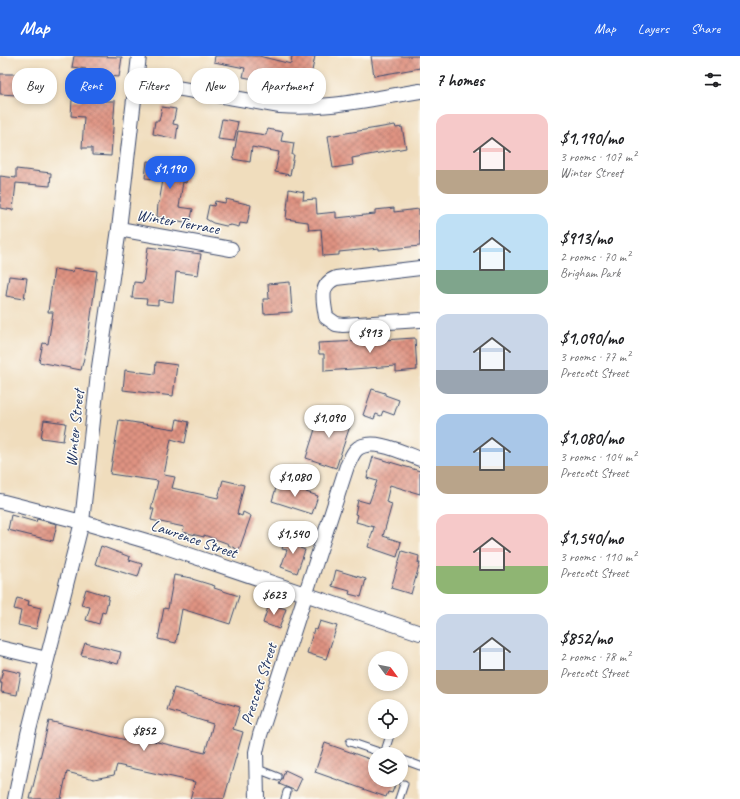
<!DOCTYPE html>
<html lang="en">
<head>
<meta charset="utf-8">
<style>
  body { margin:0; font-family:Caveat,sans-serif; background:#f2f2f2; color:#202124; height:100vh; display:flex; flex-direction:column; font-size:15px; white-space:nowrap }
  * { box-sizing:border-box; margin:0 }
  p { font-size:13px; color:#757577 }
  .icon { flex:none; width:22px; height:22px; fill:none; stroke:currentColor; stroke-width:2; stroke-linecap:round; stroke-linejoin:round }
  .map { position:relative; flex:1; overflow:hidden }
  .side { display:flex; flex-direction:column; background:#fff; width:320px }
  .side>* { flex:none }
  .hud { position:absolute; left:12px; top:12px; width:348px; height:36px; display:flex; gap:8px }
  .needle { width:26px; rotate:122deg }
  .buttons { position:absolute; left:368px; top:595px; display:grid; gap:8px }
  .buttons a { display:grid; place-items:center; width:40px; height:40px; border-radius:50%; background:#fff; box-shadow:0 2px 6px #0003; font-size:20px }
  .price { position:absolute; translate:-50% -34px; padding:0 9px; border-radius:14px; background:#fff; color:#222; font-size:13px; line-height:26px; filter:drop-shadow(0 1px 2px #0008) }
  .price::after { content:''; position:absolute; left:50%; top:24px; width:12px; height:9px; margin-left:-6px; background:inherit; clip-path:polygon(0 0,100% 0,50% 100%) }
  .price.current { background:#2563eb; color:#fff }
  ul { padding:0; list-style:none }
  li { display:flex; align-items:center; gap:12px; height:100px; padding:0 16px }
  li span { display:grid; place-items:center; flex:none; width:112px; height:80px; border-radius:12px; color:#555 }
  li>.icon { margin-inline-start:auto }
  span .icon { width:48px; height:48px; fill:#fffc; stroke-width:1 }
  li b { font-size:17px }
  h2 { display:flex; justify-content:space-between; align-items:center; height:48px; padding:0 16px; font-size:17px }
  .tag { padding:0 14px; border-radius:16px; background:#fff; box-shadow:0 2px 6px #0003; font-size:14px; line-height:36px }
  .tag.current { background:#2563eb; color:#fff }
  header { display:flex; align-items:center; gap:24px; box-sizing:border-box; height:56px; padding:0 20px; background:#2563eb; color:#fff }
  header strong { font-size:19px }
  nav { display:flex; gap:22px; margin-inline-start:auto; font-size:14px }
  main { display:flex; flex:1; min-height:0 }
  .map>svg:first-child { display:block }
</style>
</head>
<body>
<header>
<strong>Map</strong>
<nav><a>Map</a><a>Layers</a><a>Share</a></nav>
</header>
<main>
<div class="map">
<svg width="420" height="743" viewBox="0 0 420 743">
  <defs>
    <pattern id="building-cross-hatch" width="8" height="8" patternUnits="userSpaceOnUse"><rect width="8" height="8" fill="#df9381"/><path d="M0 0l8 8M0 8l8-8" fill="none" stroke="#b4786d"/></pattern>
  </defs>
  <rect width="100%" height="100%" fill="#fdfcf7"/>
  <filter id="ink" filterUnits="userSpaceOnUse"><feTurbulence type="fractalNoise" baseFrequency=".025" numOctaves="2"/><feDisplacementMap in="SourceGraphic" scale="8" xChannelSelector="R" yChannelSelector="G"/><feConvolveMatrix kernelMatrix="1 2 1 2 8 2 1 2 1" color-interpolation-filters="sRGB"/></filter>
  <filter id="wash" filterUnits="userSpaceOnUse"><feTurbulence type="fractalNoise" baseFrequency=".012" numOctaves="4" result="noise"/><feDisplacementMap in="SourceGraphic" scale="16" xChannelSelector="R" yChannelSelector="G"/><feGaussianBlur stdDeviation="0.9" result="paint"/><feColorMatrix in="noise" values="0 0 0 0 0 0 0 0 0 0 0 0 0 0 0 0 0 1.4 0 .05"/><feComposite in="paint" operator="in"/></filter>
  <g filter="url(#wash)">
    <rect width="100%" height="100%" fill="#f0ddbd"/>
    <g id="blocks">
      <!-- building -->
      <g fill="url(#building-cross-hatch)">
        <polygon points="74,0 122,1 119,21 106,20 105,45 115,45 111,100 92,99 92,92 82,92 84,61 71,60 72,44 83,44 86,13 72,11"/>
        <polygon points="215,0 259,0 291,8 292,0 315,0 309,30 287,26 287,29 243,21 245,12 214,6"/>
        <polygon points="371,0 420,0 420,12 374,20"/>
        <polygon points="0,18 19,18 17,39 0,38"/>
        <polygon points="162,51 176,53 173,68 178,69 176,83 153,78 155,65 159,65"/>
        <polygon points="222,63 238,66 234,85 218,83"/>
        <polygon points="395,69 396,72 402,71 406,92 352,102 353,109 333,112 328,80"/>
        <polygon points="268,73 283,76 281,85 294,87 292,99 294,99 290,119 275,116 279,96 252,91 250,106 233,103 238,75 266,79"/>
        <polygon points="147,105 188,110 186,127 183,126 179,151 193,153 190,167 157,161 158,147 159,147 163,124 145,122"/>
        <polygon points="16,113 51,117 50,130 16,127 13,154 0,152 0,120 16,122"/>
        <polygon points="289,133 304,136 303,144 316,143 317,158 336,156 336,162 375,158 375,154 394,152 394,156 419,153 420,190 379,194 379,192 339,196 339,199 323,200 321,173 309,174 308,166 286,163"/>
        <polygon points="226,143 251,149 247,168 240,167 239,171 231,169 226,170 213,167 206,163 209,149 214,150 215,145 225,147"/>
        <polygon points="148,191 201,198 198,219 176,216 173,246 158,244 158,249 146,248 147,243 132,242 134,226 143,227"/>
        <polygon points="74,212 97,215 87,290 81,314 39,306 43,287 48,288 53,256 48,256 54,213 73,216"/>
        <polygon points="9,220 27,222 24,243 6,240"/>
        <polygon points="290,226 292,256 264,258 263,243 269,243 268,228"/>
        <polygon points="382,280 382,284 415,282 417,314 396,316 396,310 324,315 324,298 319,298 318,287 361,285 361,282"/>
        <polygon points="156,306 177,309 173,340 123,334 125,314 155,318"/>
        <polygon points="372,333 385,337 385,339 399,344 394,359 383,355 381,360 376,358 374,363 363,359"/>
        <polygon points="321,354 352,364 336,412 306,402"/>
        <polygon points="177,363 189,366 185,387 171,383 164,419 175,421 172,432 218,442 223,424 244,429 237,458 242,460 243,456 251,460 239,494 228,489 229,488 204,479 204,481 183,476 184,471 151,464 154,453 151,453 158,425 110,418 119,364 175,373"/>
        <polygon points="44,364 66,367 63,385 41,382"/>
        <polygon points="373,401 420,415 420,438 390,429 386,446 392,448 383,480 401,486 397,501 368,491 374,471 356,466 358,459 355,458 358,444 369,447 377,425 367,422"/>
        <polygon points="281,427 295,432 296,430 307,434 306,436 318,440 312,458 272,445 277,429 280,430"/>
        <polygon points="11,459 36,466 37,463 57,468 53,485 8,474"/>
        <polygon points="286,481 302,486 300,492 305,494 297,517 281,511 287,494 282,493"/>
        <polygon points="101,490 130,501 129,504 142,508 138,521 95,508"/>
        <polygon points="402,495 419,500 418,507 420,507 411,538 391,532"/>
        <polygon points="336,514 366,523 361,541 349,538 350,535 332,530"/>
        <polygon points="174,519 192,522 192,523 215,530 214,532 239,540 230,568 182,553 176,587 158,583 164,552 168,553"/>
        <polygon points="86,533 109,540 105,557 102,556 99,568 86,564 90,551 81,549"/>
        <polygon points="17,542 29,545 28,549 41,552 36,573 18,569 21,555 14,553"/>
        <polygon points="269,548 286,553 279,573 263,567"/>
        <polygon points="320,565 337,570 326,603 307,597 314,573 317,574"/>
        <polygon points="85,587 121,596 118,608 81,599"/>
        <polygon points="3,613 21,617 17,639 1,636 2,627 0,627"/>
        <polygon points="174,632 240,651 233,673 243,676 224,743 190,743 195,726 117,709 114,719 94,723 67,716 61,743 30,743 49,665 126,684 127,679 205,697 213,668 167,654"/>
        <polygon points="325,687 375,705 375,724 397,724 392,737 388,736 386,741 315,716"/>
        <polygon points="285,714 302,722 296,735 279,728 282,723"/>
      </g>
    </g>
  </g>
  <g filter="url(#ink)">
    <use href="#blocks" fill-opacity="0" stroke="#3b496c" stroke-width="1"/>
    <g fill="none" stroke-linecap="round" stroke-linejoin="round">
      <defs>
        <g id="lane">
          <polyline points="350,686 385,698"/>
          <polyline points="384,698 391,676"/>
          <polyline points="401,703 420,710"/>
          <polyline points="255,712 278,721"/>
          <polyline points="285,743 287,736"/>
          <polyline points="399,743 404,728"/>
        </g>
        <g id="street">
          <path d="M 136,25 L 280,50 C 327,54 374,42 420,35"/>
          <polyline points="119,173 231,193"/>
          <path d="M 420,212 L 336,222 C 318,229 324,246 326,261 L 336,268 L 343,269 L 420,264"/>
          <polyline points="0,445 82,466 160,489 420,577"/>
          <polyline points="0,592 47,603"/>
          <polyline points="15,743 28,678 82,466 98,318 119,173 139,0"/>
          <path d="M 257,743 L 256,696 L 260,679 L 347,410 C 350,405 352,398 356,394 C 371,380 404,397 420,403"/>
        </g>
      </defs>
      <!-- lane casing -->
      <use href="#lane" stroke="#3b496c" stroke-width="9"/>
      <!-- street casing -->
      <use href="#street" stroke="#3b496c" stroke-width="16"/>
      <!-- lane -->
      <use href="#lane" stroke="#fff" stroke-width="7"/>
      <!-- street -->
      <use href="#street" stroke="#fff" stroke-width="14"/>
    </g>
  </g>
  <g text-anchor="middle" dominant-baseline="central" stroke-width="3" stroke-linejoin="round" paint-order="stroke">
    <!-- street labels -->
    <g font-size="16" fill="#1b2f5e" stroke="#fdfcf7">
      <text transform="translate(178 166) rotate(10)">Winter Terrace</text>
      <text transform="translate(75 372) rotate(-84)">Winter Street</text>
      <text transform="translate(194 483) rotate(19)">Lawrence Street</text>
      <text transform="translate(259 628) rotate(-72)">Prescott Street</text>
    </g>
  </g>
</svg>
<div class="buttons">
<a><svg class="needle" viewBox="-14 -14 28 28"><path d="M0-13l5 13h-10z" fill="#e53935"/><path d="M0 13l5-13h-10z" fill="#757577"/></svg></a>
<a><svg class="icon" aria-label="locate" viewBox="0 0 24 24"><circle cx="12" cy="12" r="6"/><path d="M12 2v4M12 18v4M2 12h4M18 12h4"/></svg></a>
<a><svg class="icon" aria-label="layers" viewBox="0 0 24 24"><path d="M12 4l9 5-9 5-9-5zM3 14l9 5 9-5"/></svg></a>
</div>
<b class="price current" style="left:170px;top:134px">$1,190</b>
<b class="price" style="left:370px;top:298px">$913</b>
<b class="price" style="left:329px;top:383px">$1,090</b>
<b class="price" style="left:295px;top:442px">$1,080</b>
<b class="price" style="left:293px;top:499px">$1,540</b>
<b class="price" style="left:274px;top:560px">$623</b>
<b class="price" style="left:144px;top:696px">$852</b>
<div class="hud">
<a class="tag">Buy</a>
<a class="tag current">Rent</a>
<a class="tag">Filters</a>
<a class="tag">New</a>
<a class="tag">Apartment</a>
</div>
</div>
<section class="side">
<h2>7 homes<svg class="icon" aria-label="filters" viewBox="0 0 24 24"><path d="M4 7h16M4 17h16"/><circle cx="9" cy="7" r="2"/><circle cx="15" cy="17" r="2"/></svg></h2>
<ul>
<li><span style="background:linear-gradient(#f6c9c9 70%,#b9a48a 0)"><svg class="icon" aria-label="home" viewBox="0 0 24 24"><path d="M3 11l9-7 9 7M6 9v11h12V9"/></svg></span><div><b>$1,190/mo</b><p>3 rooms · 107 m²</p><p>Winter Street</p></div></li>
<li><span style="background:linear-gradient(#bfe0f5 70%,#7fa58c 0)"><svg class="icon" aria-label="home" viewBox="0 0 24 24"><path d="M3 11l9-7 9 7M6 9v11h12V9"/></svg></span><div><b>$913/mo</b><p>2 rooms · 70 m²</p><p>Brigham Park</p></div></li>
<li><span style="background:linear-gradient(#c9d6e8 70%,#9aa5b1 0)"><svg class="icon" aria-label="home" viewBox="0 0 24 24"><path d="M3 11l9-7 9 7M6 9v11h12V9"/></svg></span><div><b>$1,090/mo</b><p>3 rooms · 77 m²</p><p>Prescott Street</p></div></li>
<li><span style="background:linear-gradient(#a9c7e8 65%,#b9a48a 0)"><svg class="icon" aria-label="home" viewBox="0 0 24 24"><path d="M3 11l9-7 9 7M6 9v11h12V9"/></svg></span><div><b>$1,080/mo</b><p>3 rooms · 104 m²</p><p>Prescott Street</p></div></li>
<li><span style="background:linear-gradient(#f6c9c9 65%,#8fb573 0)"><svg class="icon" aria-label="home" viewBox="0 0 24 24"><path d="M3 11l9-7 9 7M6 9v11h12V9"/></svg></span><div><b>$1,540/mo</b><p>3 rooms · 110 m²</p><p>Prescott Street</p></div></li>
<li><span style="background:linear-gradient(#c9d6e8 70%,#b9a48a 0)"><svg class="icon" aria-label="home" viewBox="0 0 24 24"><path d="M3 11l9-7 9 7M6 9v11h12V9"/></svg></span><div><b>$852/mo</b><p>2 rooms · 78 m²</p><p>Prescott Street</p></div></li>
</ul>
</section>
</main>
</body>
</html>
